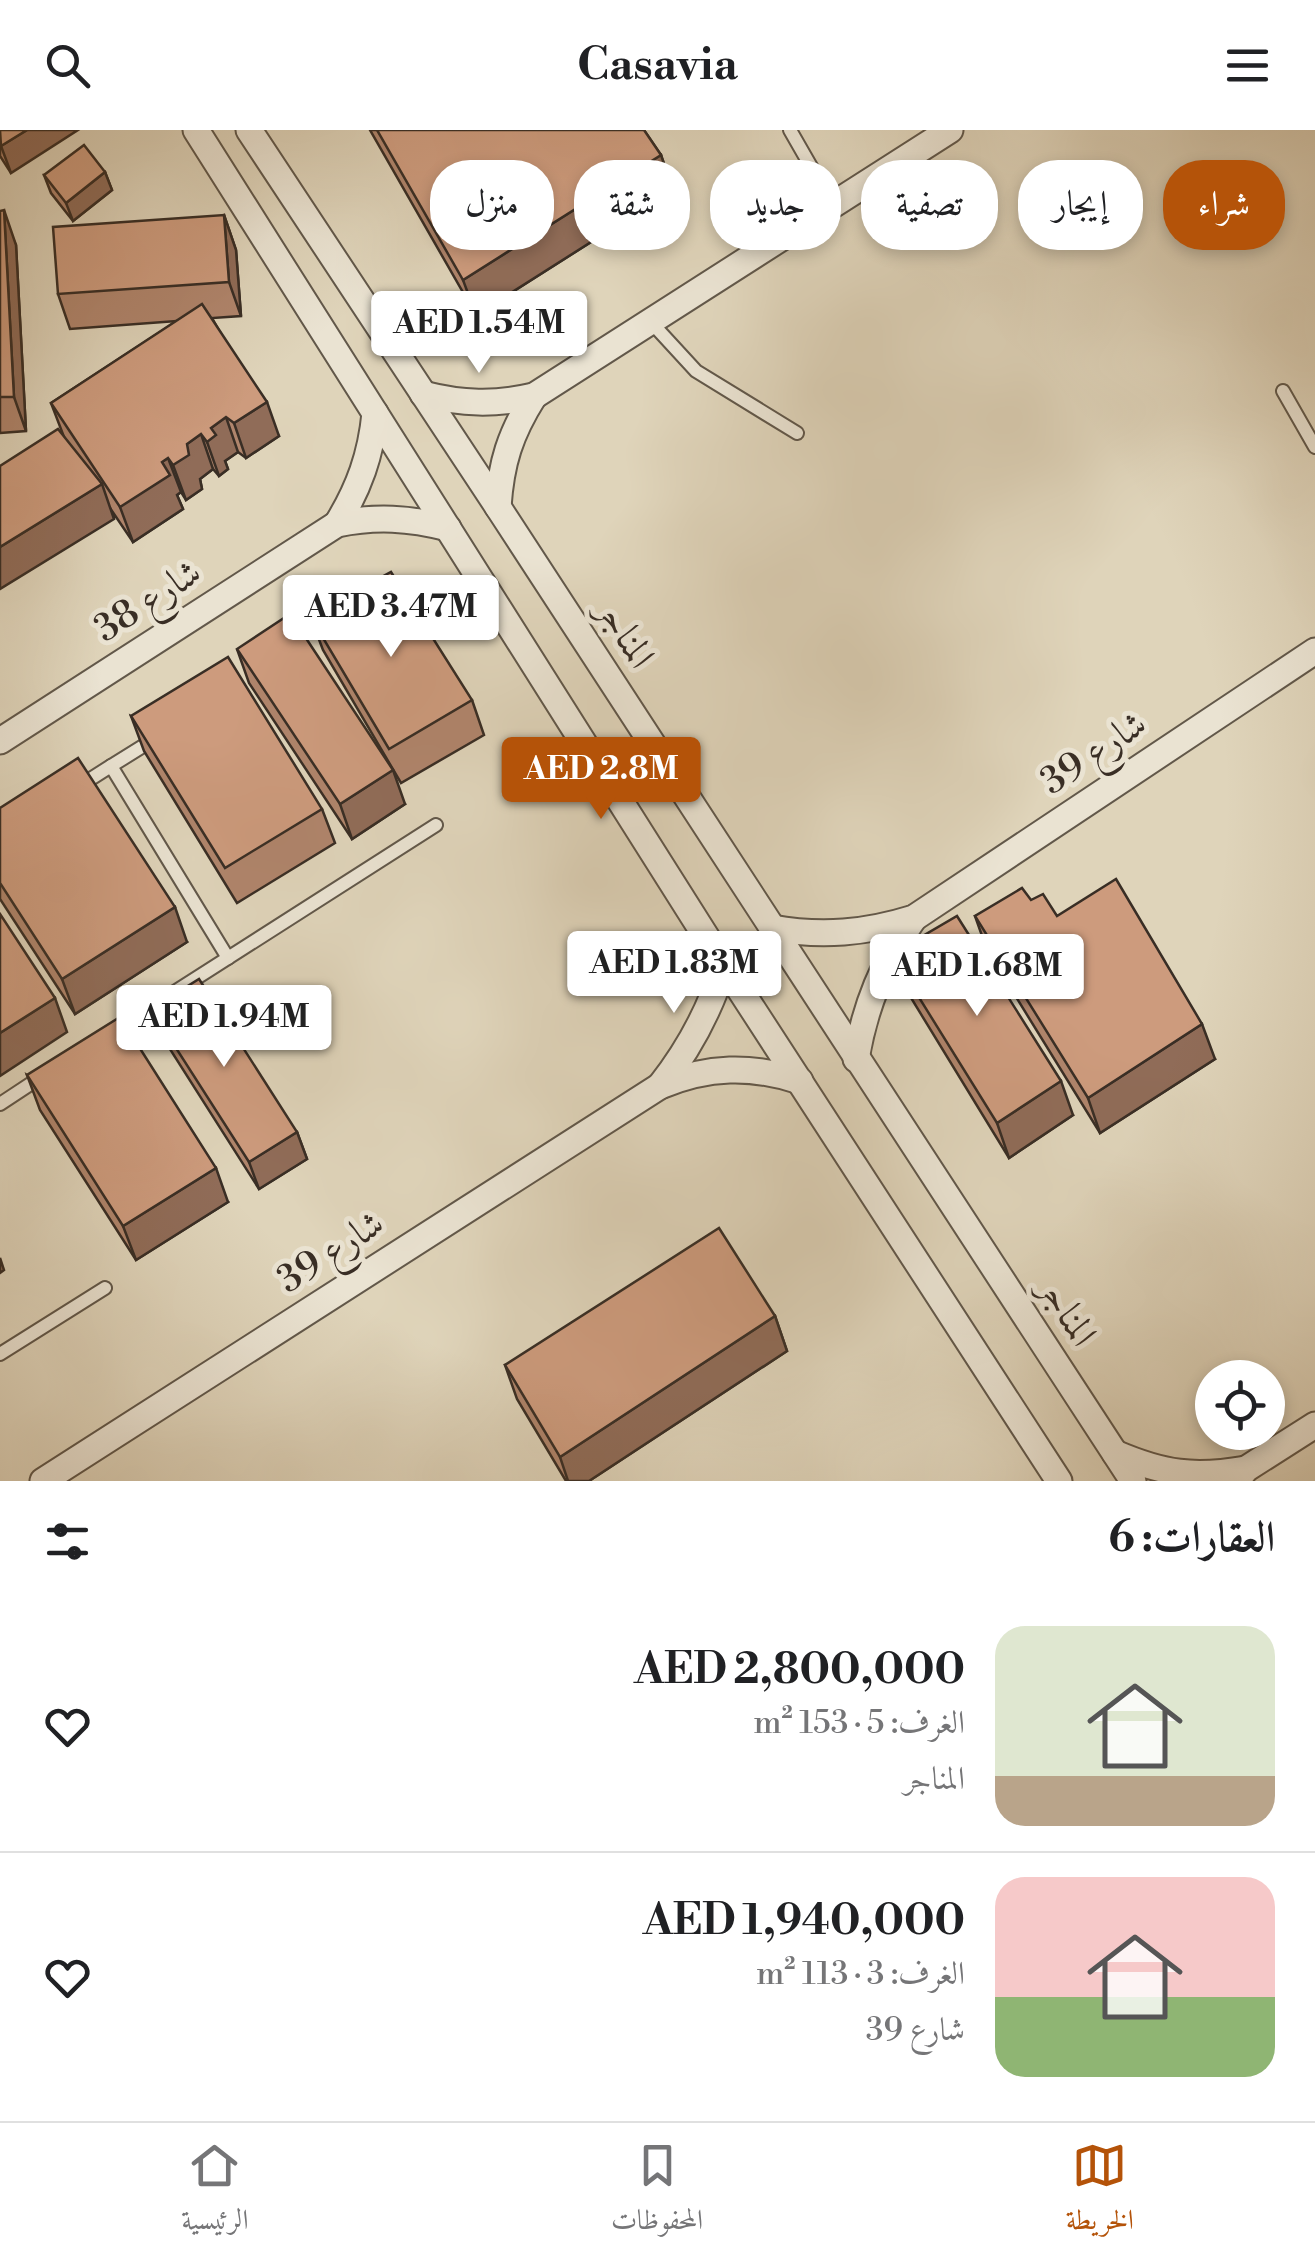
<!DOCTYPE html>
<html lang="ar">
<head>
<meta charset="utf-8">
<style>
  body { margin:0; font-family:"Libre Bodoni",Amiri,serif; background:#f2f2f2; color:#202124; direction:rtl; height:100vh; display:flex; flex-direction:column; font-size:38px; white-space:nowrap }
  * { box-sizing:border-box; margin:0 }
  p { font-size:32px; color:#757577 }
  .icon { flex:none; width:55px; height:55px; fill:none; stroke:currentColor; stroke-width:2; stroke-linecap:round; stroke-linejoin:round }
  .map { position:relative; height:1351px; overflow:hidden; direction:ltr }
  .sheet { display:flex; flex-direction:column; background:#fff; flex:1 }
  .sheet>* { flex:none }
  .guide { position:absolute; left:30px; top:30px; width:1255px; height:90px; direction:rtl; display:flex; gap:20px }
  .controls { position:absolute; left:1195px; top:1230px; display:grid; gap:20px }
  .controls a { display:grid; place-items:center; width:90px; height:90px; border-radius:50%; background:#fff; box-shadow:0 5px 15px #0003; font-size:50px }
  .price { position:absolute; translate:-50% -85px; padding:0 22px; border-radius:10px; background:#fff; color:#222; font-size:32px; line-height:65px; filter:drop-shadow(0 2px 5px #0008) }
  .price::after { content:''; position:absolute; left:50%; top:60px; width:30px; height:22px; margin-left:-15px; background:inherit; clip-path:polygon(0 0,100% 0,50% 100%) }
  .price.selected { background:#b45309; color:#fff }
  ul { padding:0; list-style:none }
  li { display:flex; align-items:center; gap:30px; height:250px; padding:0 40px }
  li+li { border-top:2px solid #e0e0e0 }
  li span { display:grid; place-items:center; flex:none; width:280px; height:200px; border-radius:30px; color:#555 }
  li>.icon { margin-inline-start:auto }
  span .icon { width:120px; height:120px; fill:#fffc; stroke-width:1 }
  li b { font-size:42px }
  h2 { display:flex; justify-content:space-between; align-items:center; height:120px; padding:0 40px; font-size:42px }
  .pill { padding:0 35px; border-radius:40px; background:#fff; box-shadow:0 5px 15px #0003; font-size:35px; line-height:90px }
  .pill.selected { background:#b45309; color:#fff }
  header { display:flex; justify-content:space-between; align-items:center; height:130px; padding:0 40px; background:#fff; font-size:45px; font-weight:800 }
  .dock { display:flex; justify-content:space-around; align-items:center; height:140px; border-top:2px solid #e0e0e0; background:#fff; font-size:28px; color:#757577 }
  .dock a { display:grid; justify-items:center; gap:5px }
  .dock .selected { color:#b45309 }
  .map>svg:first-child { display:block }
</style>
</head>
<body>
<header><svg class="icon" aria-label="menu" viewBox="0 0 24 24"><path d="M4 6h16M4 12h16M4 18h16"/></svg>Casavia<svg class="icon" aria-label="search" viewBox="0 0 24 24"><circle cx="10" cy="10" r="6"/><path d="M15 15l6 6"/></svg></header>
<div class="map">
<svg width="1315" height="1351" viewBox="0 0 1315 1351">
  <rect width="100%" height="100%" fill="#dfd4ba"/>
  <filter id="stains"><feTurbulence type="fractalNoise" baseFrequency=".002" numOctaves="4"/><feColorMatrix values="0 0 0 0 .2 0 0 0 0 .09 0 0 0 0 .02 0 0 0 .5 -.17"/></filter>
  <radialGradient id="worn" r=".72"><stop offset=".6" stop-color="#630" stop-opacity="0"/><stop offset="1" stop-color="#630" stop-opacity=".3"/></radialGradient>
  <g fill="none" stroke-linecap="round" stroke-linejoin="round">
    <defs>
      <g id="lane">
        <polyline points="790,0 833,75"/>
        <polyline points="650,191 696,241 797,303"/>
        <polyline points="1283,261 1315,317"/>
        <polyline points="111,636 156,608"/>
        <polyline points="78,657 111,636 228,828"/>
        <polyline points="112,902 436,695"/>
        <polyline points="0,974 44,945"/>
        <polyline points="0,1224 105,1158"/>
      </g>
      <g id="street">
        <polyline points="196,0 724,835 1059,1351"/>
        <polyline points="249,0 498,377 1133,1351"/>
        <path d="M 423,264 C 462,274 495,275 534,266 L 950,0"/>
        <path d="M 498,377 C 501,333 510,304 534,266"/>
        <path d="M 337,394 C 359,358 371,325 375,283"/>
        <path d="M 0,611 L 337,394 C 376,386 409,388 448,398"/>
        <path d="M 772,798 C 822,807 866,803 914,788 L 1315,521"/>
        <path d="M 856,929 C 865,876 883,832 914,788"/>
        <path d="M 660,956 C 690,918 710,880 724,835"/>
        <path d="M 1115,1323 C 1164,1344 1194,1348 1246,1339"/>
        <polyline points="1238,1349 1246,1339 1315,1295"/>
        <path d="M 43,1351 L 660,956 C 708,936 751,935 800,951"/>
      </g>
    </defs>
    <!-- lane casing -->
    <use href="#lane" stroke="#62584a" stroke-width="16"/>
    <!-- street casing -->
    <use href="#street" stroke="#62584a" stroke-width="29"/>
    <!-- lane -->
    <use href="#lane" stroke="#eae3d2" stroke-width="12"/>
    <!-- street -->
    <use href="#street" stroke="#eae3d2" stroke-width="25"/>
  </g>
  <!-- wall -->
  <g fill="#b0856c" stroke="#392e25" stroke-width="2.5">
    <polygon points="0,0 11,43 0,26"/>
    <polygon points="370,0 644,0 661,25 673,60 476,185"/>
    <polygon points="105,42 112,60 73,91 51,63 44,45"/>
    <polygon points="0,81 16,115 26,301 0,303"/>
    <polygon points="224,85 236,120 241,186 212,188 279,306 246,328 238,322 225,331 228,339 219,346 213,339 200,349 202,359 186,370 181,362 177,365 183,379 133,412 110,378 114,389 64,307 51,273 177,191 70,199 58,164"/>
    <polygon points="310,486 472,570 484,605 401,653 323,520"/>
    <polygon points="237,519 405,674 352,709 249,553"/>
    <polygon points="131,586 322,679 335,713 237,773 144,621"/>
    <polygon points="0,678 187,812 75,884 0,769"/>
    <polygon points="1031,770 1057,786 1215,929 1100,1003 987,820 975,786"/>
    <polygon points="892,824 1073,985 1009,1028 905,858"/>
    <polygon points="151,879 297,1002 307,1029 259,1059 161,905"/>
    <polygon points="27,945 228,1072 136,1130 40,980"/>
    <polygon points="775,1186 787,1221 589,1351 566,1351 517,1269 505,1235"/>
  </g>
  <!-- shaded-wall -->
  <g fill="#906c58" stroke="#392e25" stroke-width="2.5">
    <polygon points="27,0 78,0 11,43 1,16"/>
    <polygon points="661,25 673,60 476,185 463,150"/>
    <polygon points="105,42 112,60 73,91 66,73"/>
    <polygon points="4,80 16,115 26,301 14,267"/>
    <polygon points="224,85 236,120 241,186 229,152"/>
    <polygon points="267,272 279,306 246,328 234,293"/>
    <polygon points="226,287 238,322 225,331 228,339 219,346 207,312 211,298"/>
    <polygon points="201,304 213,339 200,349 202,359 186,370 173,335 187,314"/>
    <polygon points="168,328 181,362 177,365 183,379 133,412 120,377 162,332"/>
    <polygon points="102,354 114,389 0,459 0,417"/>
    <polygon points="393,640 405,674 352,709 340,674"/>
    <polygon points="175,777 187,812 75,884 62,849"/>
    <polygon points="55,868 67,902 0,946 0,903"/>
    <polygon points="1202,894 1215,929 1100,1003 1088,968"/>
    <polygon points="1061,951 1073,985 1009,1028 997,993"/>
    <polygon points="297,1002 307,1029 259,1059 249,1032"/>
    <polygon points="216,1038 228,1072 136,1130 123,1096"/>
    <polygon points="0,1128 4,1140 0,1143"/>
    <polygon points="775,1186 787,1221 589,1351 568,1351 560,1327"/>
  </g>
  <!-- building -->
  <g fill="#cd9b7d" stroke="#392e25" stroke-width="2.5">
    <polygon points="0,0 27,0 1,16"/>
    <polygon points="377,0 644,0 661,25 463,150"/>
    <polygon points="84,15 105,42 66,73 44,45"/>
    <polygon points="4,80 14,267 0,267 0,81"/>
    <polygon points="224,85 229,152 58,164 53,97"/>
    <polygon points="202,174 267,272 234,293 226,287 211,298 216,305 207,312 201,304 187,314 189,325 173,335 168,328 162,332 170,345 120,377 51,273"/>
    <polygon points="58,299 102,354 0,417 0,336"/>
    <polygon points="391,442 472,570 389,619 310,486"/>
    <polygon points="290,484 393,640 340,674 237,519"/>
    <polygon points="228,527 322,679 225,738 131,586"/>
    <polygon points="78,628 175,777 62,849 0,753 0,678"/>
    <polygon points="1116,749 1202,894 1088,968 975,786 1022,758 1031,770 1043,764 1057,786"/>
    <polygon points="0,784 55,868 0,903"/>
    <polygon points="957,786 1061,951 997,993 892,824"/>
    <polygon points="199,849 297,1002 249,1032 151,879"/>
    <polygon points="120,887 216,1038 123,1096 27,945"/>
    <polygon points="719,1098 775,1186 560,1327 505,1235"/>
  </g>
  <g text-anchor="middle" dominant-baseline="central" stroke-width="10" stroke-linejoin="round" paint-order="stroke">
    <!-- street labels -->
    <g font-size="38" fill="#392e25" stroke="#eae3d2">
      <text transform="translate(148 471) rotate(-33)">شارع 38</text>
      <text transform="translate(625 504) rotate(57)">المناجر</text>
      <text transform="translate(1094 623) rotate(-34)">شارع 39</text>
      <text transform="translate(331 1122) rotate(-33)">شارع 39</text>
      <text transform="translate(1067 1182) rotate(57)">المناجر</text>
    </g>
  </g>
  <rect width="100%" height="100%" filter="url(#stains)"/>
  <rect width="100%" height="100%" fill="url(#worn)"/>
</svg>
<div class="controls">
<a><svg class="icon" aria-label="locate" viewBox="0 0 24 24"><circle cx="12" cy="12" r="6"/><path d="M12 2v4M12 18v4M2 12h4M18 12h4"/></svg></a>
</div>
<b class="price" style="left:479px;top:246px">AED 1.54M</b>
<b class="price" style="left:391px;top:530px">AED 3.47M</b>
<b class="price selected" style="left:601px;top:692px">AED 2.8M</b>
<b class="price" style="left:674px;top:886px">AED 1.83M</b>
<b class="price" style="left:977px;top:889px">AED 1.68M</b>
<b class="price" style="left:224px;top:940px">AED 1.94M</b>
<div class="guide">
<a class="pill selected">شراء</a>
<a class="pill">إيجار</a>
<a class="pill">تصفية</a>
<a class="pill">جديد</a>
<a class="pill">شقة</a>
<a class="pill">منزل</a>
</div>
</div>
<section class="sheet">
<h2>العقارات: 6<svg class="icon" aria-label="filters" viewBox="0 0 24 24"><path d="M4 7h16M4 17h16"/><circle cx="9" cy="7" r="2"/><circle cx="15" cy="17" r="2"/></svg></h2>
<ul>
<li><span style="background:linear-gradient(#dfe7d0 75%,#b9a48a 0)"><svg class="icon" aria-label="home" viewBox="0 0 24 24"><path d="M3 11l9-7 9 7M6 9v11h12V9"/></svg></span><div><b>AED 2,800,000</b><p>الغرف: 5 · 153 m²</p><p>المناجر</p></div><svg class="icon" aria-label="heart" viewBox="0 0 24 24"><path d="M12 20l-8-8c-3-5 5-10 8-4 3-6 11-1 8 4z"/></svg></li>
<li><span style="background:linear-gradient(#f6c9c9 60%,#8fb573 0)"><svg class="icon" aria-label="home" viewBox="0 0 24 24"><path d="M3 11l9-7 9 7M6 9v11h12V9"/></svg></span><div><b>AED 1,940,000</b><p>الغرف: 3 · 113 m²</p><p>شارع 39</p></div><svg class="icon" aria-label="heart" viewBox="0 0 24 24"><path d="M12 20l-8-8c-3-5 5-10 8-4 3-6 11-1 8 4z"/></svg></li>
</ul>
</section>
<nav class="dock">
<a class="selected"><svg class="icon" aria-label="map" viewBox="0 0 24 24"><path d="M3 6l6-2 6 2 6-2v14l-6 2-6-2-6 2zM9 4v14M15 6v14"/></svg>الخريطة</a>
<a><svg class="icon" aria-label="saved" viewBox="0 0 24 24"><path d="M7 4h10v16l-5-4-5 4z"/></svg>المحفوظات</a>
<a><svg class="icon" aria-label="home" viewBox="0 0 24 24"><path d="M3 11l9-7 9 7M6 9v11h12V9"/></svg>الرئيسية</a>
</nav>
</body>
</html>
